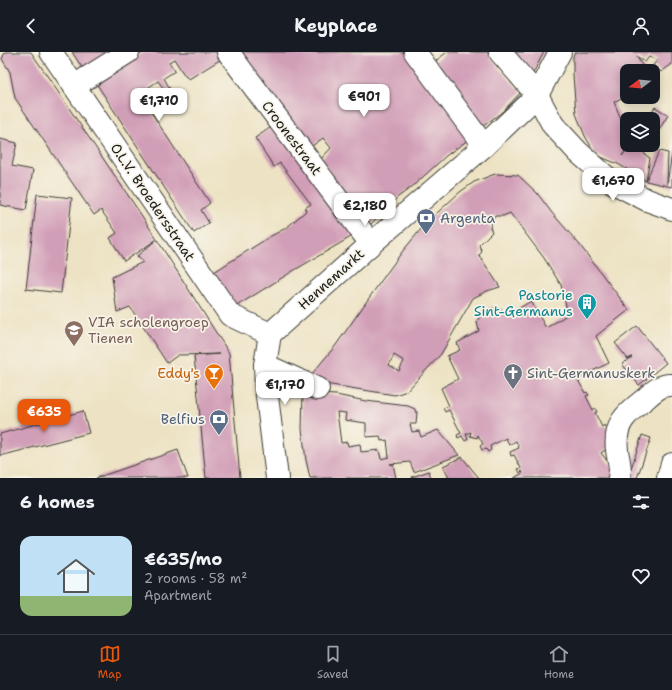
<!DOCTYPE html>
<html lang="en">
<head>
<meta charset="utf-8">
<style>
  body { margin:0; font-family:"Shantell Sans",sans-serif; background:#242831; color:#f1f3f6; height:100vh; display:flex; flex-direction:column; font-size:15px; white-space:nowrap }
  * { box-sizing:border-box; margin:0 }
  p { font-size:13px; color:#9ea1a6 }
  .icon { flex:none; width:22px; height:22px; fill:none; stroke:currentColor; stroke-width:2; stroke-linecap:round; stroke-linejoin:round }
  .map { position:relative; height:426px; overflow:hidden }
  .panel { display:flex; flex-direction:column; background:#171b24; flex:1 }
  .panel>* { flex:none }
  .needle { width:26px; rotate:254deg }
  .buttons { position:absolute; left:620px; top:12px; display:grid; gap:8px }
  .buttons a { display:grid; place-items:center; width:40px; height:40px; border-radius:8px; background:#171b24; box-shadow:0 2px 10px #0003; font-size:20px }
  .price { position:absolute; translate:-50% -34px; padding:0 9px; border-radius:8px; background:#fff; color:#222; font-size:13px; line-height:26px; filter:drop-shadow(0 1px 2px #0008) }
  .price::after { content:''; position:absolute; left:50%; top:24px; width:12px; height:9px; margin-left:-6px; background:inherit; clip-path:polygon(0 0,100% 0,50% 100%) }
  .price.current { background:#ea580c; color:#fff }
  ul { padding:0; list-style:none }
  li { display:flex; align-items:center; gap:12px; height:100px; padding:0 20px }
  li+li { border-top:1px solid #363941 }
  li span { display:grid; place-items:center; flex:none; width:112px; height:80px; border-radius:12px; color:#555 }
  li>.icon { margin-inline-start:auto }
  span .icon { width:48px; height:48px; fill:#fffc; stroke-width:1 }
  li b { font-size:17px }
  h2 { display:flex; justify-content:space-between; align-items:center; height:48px; padding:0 20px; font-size:17px }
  header { display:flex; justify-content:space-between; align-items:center; height:52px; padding:0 20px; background:#171b24; font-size:18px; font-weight:700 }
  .dock { display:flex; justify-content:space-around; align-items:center; height:56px; border-top:1px solid #363941; background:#171b24; font-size:11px; color:#9ea1a6 }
  .dock a { display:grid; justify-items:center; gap:2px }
  .dock .current { color:#ea580c }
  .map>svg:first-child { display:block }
</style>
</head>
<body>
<header><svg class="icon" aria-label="back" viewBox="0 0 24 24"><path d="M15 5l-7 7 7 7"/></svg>Keyplace<svg class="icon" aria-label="person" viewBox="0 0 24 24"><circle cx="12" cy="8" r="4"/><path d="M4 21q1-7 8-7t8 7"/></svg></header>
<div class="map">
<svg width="672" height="426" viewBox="0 0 672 426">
  <rect width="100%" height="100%" fill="#f7f3e8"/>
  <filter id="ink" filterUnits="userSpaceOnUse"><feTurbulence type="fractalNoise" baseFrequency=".025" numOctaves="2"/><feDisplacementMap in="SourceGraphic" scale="8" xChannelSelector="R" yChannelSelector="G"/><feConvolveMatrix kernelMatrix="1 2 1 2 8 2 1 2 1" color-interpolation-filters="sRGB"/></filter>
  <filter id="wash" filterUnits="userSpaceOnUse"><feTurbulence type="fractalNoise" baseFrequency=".012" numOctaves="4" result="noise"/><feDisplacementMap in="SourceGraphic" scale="16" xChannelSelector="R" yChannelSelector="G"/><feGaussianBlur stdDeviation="0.9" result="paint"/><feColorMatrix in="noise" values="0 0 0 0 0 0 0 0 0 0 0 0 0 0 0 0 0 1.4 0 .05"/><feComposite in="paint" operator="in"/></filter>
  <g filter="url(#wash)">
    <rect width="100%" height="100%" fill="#ede3c4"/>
    <g id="blocks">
      <!-- building -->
      <g fill="#d19eb7" fill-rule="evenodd">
        <polygon points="5,0 31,0 142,164 229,301 240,426 206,426 194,304 220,302 178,303 167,311 130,255 117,260 112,225 143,210 137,204 156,188 124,209 110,186 117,181 101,158 94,163 15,46 10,20 2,7"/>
        <polygon points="72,0 109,0 83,17"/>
        <polygon points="144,0 218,0 223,6 189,27 185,24 174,7 169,10 175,19 164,26 170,37 166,40 158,29 149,35 151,60 210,151 201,158 209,171 194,181 96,31"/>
        <polygon points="239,0 408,0 475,83 447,103 413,134 398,145 367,176 321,107 331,96 323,86 308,97"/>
        <polygon points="447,0 487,0 497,14 521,40 502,60 482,75 433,11"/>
        <polygon points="506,0 544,0 531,25"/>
        <polygon points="575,0 672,0 672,12 661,20 653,13 658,8 649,5 645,10 636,4 646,19 627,19 627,43 614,50 623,72 627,76 627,93 629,93 622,104 630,93 650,93 644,102 650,106 646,129 659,99 668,101 667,132 672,101 672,135 646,129 618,112 596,103 585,84 576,62 573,23 573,4"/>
        <polygon points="655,55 668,63 653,88 653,67 647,67"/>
        <polygon points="274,73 356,182 293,219 235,255 214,220 271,184 286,176 306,159 305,156 311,152 280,111 274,115 255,86"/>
        <polygon points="0,87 17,91 12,114 33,118 26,158 0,153"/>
        <path d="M 495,122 L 518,123 L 537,141 L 552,161 L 579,192 L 629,258 L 596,284 L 609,311 L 580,325 L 578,328 L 585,341 L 587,340 L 589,343 L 586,344 L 593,358 L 595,356 L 597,360 L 595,361 L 602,375 L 604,373 L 605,375 L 607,375 L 614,389 L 614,392 L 601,401 L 618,423 L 617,426 L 514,426 L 523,421 L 522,419 L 520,421 L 518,417 L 521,416 L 514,403 L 511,404 L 510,400 L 519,396 L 516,389 L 509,393 L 506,386 L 490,394 L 491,398 L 488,400 L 486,397 L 482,398 L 480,394 L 483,392 L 478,383 L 477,386 L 470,384 L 471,380 L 466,382 L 468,387 L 465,389 L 462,384 L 458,386 L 457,383 L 461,381 L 449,358 L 445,360 L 443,356 L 449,354 L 441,336 L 458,327 L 447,304 L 460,298 L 457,291 L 479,279 L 477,270 L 482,260 L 492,256 L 501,257 L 508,263 L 531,249 L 546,276 L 570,261 L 567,258 L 561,233 L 544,206 L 510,161 L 503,164 L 495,164 L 490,175 L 492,180 L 479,193 L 482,200 L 479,203 L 500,235 L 487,239 L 473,246 L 441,302 L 407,339 L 395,343 L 306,329 L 336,293 L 381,229 L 402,200 L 426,171 L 460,140 L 474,130 ZM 394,303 L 404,309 L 399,319 L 389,313 Z"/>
        <polygon points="37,142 72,146 61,241 26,237"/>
        <polygon points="637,274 666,311 639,333 622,312 632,305 628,307 615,291"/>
        <path d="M 303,341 L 336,343 L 366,349 L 408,354 L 415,357 L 415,359 L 417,360 L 416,372 L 410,372 L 412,380 L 419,379 L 421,385 L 438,378 L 459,403 L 414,420 L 410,410 L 390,412 L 393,412 L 396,426 L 310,426 L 306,408 L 302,377 ZM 337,360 L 346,361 L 345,368 L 366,371 L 366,385 L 380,384 L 381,389 L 387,388 L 389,405 L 381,407 L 379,398 L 361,400 L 360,392 L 348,394 L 347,390 L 341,391 Z"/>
        <polygon points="83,359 89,381 0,404 0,382"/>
        <polygon points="642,383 651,386 637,426 628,426"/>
        <polygon points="178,398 188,426 96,426"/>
        <polygon points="462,405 479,426 449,426 443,414"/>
        <polygon points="429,419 431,426 412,426 412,425"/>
      </g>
    </g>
  </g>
  <g filter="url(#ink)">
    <use href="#blocks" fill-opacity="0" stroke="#3b3a35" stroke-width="1"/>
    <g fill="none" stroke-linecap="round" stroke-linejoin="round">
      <defs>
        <g id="minor">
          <polyline points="51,0 230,263 270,282"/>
          <polyline points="228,0 371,192"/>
          <polyline points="415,0 484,94"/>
          <polyline points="500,0 537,43 553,73 578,100 612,130 647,148 672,157"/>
          <polyline points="74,34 128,0"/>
          <polyline points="270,282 371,192 484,94 527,53 537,43 560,0"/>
          <polyline points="270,282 265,313 266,336 277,426"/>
          <polyline points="265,313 318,337"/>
          <path d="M 619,426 C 622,416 618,408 617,398 C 614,371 626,362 645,347 C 653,340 661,332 672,333"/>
          <polyline points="668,426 672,412"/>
        </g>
      </defs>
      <!-- minor casing -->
      <use href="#minor" stroke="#3b3a35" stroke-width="24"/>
      <!-- minor -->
      <use href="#minor" stroke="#fff" stroke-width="22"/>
    </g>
  </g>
  <!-- icons -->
  <defs>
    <symbol id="bank-pin" viewBox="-11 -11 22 30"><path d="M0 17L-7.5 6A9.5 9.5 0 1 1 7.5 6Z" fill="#5c6f8a" stroke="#f7f3e8"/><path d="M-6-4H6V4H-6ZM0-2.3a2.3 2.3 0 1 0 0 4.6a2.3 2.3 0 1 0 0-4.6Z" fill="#fff"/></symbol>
    <symbol id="building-pin" viewBox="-11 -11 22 30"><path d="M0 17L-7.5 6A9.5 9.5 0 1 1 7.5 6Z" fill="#0f9aa8" stroke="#f7f3e8"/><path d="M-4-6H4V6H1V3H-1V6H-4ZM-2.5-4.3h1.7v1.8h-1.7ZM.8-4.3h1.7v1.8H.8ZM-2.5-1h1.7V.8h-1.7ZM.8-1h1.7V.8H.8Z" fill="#fff"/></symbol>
    <symbol id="school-pin" viewBox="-11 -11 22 30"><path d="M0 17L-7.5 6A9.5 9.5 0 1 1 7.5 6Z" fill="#8d6e63" stroke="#f7f3e8"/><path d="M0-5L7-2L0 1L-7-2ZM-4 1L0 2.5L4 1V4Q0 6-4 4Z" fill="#fff"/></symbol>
    <symbol id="bar-pin" viewBox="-11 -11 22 30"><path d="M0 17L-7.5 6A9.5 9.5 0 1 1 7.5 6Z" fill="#e8710a" stroke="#f7f3e8"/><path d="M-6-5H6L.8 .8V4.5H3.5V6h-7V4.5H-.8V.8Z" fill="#fff"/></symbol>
    <symbol id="church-pin" viewBox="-11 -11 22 30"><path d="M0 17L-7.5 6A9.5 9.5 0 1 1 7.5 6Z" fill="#6b7280" stroke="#f7f3e8"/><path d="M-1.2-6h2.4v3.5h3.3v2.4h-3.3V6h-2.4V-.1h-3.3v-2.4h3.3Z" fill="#fff"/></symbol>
  </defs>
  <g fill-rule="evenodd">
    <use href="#bank-pin" x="415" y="155" width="22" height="30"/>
    <use href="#building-pin" x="576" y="240" width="22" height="30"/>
    <use href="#school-pin" x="63" y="267" width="22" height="30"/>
    <use href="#bar-pin" x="203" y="310" width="22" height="30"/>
    <use href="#church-pin" x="502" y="310" width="22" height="30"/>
    <use href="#bank-pin" x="208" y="356" width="22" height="30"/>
  </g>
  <g text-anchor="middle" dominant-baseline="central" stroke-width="3.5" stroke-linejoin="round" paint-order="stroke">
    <!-- street labels -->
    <g font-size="14" fill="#1c1c1c" stroke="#f7f3e8">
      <text transform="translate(292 86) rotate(53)">Croonestraat</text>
      <text transform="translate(153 150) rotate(56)">O.L.V. Broedersstraat</text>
      <text transform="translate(331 227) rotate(-42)">Hennemarkt</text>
    </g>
    <!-- service labels -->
    <g font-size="14" fill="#4e5e75" stroke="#f7f3e8" text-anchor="start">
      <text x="440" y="166">Argenta</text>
      <text x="205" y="367" text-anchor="end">Belfius</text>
    </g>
    <!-- culture labels -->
    <g font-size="14" fill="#0d838f" stroke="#f7f3e8" text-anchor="end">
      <text x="573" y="243">Pastorie<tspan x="573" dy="16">Sint-Germanus</tspan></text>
    </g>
    <!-- education labels -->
    <g font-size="14" fill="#785e54" stroke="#f7f3e8" text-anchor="start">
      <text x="88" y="270">VIA scholengroep<tspan x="88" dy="16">Tienen</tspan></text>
    </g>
    <!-- food labels -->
    <g font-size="14" fill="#c56008" stroke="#f7f3e8" text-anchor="end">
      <text x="200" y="321">Eddy's</text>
    </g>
    <!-- worship labels -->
    <g font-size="14" fill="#5b616d" stroke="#f7f3e8" text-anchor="start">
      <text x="527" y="321">Sint-Germanuskerk</text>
    </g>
  </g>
</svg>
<div class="buttons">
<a><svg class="needle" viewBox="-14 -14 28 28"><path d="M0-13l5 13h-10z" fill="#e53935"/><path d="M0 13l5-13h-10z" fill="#9ea1a6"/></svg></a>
<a><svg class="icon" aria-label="layers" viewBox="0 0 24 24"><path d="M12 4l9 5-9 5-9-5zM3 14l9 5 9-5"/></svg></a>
</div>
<b class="price" style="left:364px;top:66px">€901</b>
<b class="price" style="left:159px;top:70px">€1,710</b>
<b class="price" style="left:613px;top:150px">€1,670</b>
<b class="price" style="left:365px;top:175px">€2,180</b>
<b class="price" style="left:285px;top:354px">€1,170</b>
<b class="price current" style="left:44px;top:381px">€635</b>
</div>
<section class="panel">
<h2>6 homes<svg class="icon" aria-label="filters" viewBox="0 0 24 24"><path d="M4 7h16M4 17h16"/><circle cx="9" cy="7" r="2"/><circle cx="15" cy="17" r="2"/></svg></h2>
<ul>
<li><span style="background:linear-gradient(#bfe0f5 75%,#8fb573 0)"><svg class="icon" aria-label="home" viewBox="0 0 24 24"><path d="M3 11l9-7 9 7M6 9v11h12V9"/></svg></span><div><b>€635/mo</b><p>2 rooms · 58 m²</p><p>Apartment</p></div><svg class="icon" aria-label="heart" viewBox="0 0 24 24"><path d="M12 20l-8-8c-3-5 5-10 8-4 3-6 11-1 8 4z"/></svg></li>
</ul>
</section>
<nav class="dock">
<a class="current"><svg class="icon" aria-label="map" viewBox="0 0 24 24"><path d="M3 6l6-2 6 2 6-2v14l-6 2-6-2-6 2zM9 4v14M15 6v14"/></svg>Map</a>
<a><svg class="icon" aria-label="saved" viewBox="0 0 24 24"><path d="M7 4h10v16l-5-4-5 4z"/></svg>Saved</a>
<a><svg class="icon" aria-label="home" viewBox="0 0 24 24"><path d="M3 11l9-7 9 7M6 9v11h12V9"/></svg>Home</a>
</nav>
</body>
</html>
